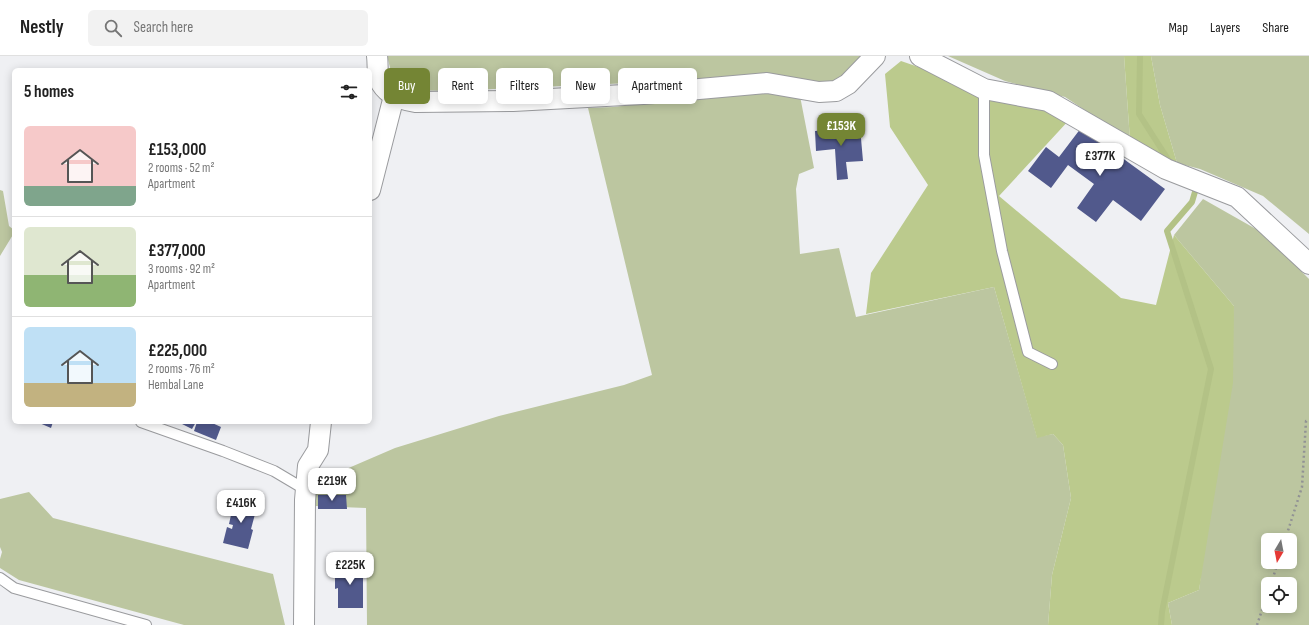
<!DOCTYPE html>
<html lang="en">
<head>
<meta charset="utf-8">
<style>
  body { margin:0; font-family:"Sofia Sans Condensed",sans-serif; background:#f2f2f2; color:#222; height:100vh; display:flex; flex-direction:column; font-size:15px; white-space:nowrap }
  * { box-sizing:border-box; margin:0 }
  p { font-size:13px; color:#767676 }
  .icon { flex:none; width:22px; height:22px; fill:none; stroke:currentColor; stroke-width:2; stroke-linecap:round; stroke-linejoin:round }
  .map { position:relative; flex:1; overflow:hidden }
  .drawer { position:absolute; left:12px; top:12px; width:360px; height:356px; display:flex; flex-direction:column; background:#fff; border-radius:6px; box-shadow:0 2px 10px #0003 }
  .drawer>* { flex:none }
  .banner { position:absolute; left:384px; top:12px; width:380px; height:36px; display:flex; gap:8px }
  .needle { width:26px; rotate:190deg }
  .tools { position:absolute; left:1261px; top:477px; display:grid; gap:8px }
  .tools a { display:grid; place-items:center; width:36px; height:36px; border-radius:6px; background:#fff; box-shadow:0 2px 10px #0003; font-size:20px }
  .price { position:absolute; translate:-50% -34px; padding:0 9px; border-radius:8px; background:#fff; color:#222; font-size:13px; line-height:26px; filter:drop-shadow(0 1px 2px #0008) }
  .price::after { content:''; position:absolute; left:50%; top:24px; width:12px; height:9px; margin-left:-6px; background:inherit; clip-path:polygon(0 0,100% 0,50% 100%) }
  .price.selected { background:#748534; color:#fff }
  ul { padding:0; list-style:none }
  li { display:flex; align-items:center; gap:12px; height:100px; padding:0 12px }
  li+li { border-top:1px solid #e0e0e0 }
  li span { display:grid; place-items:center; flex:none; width:112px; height:80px; border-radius:6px; color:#555 }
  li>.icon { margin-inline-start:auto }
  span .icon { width:48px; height:48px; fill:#fffc; stroke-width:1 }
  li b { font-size:17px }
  h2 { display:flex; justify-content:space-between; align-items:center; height:48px; padding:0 12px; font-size:17px }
  .pill { padding:0 14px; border-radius:6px; background:#fff; box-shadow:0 2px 10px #0003; font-size:14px; line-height:36px }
  .pill.selected { background:#748534; color:#fff }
  header { display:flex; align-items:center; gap:24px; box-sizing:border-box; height:56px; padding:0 20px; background:#fff; border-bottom:1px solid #e0e0e0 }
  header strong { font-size:19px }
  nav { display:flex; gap:22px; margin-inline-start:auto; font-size:14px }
  .search { width:280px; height:36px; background:#f2f2f2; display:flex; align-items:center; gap:10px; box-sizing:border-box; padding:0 14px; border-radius:6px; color:#767676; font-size:15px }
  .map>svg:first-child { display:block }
</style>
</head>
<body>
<header>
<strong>Nestly</strong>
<div class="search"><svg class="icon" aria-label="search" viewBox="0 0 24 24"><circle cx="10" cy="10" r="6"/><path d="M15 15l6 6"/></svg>Search here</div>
<nav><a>Map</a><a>Layers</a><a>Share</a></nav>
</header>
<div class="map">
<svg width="1309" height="569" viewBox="0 0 1309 569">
  <rect width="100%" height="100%" fill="#eff0f3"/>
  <!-- green -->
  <g fill="#bcc6a0" fill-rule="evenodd">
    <polygon points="387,0 863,0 837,25 810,27 696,24 451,35 409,34 392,19"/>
    <polygon points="948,0 1124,0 1130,84 1065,41 1005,25"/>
    <polygon points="1151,0 1309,0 1309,178 1263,140 1200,113 1177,107 1160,49"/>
    <polygon points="755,35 800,40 814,112 799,118 796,133 800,198 839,192 856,261 994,231 1037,381 1053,378 1063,389 1071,442 1052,519 1048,569 367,569 366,452 315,450 315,435 330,420 395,392 499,360 624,329 652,319 588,52 613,51"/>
    <polygon points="0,134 3,135 9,170 14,174 14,177 0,200"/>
    <path d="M 1203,143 L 1263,177 L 1309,223 L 1309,569 L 1172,569 L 1168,547 L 1199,534 L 1234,250 L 1174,179 ZM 1268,484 L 1290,484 L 1290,506 L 1268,506 ZM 1268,528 L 1290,528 L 1290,550 L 1268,550 Z"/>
    <polygon points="29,436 53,462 273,518 285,569 184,569 19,524 0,512 0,503 2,496 0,491 0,443"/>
  </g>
  <!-- forest -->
  <g fill="#bbca8d">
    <polygon points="1124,0 1151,0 1160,49 1177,107 1130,84"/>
    <polygon points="901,5 1070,63 999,140 1121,242 1156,249 1174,179 1234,250 1233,327 1199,534 1168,547 1172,569 1048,569 1052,519 1071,442 1063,389 1053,378 1037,382 994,231 866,258 871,217 928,129 890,71 885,18"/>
  </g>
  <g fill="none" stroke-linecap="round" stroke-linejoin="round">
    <!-- stream -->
    <g stroke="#b3c286" stroke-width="6">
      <polyline points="1140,0 1139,58 1171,108"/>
      <polyline points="1161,569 1162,556 1211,313 1167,175 1192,146 1197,129"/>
    </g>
  </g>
  <!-- building -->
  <g fill="#51598c">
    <polygon points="860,71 863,105 846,106 848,123 837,124 835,93 816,95 815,75"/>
    <polygon points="1081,72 1165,133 1141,165 1113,144 1096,166 1077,152 1094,128 1068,109 1051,132 1028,115 1046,91 1059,101"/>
    <polygon points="37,366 53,366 51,372"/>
    <polygon points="178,366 196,366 192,373"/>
    <polygon points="197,366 210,366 221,371 216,384 194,375"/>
    <polygon points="318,439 346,439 347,453 318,453"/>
    <polygon points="235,441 258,447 251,473 253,474 248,493 223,487 227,471 232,473 233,469 229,468"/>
    <polygon points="335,510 363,510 363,552 338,552 338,532 335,533"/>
  </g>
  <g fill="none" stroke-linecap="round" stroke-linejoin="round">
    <defs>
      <g id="service">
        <polyline points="984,33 984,99 1002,195 1028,296 1052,308"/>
        <polyline points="141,366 223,395 274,415 306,434"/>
        <polyline points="0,522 14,532 146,569"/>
      </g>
      <g id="minor">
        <path d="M 377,0 C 378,7 377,16 379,23 C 385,38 401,44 416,46 L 513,45 L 643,38 L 767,27 L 819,36 L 836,35 L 848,28 L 875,0"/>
        <polyline points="920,0 984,33 1048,45 1166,113 1237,141 1309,208"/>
        <polyline points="370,134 394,40"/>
        <polyline points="304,569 305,444 308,410 318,394 321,366"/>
      </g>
    </defs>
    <!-- service casing -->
    <use href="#service" stroke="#9a9b9e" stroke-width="12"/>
    <!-- minor casing -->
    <use href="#minor" stroke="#9a9b9e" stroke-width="22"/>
    <!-- path -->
    <g stroke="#919294" stroke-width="2.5" stroke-dasharray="2 3" stroke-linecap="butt">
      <polyline points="1285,484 1302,431 1306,365 1309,365"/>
      <polyline points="1271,528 1278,506"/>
      <polyline points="1257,569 1268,536"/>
    </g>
    <!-- service -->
    <use href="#service" stroke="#fff" stroke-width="10"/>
    <!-- minor -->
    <use href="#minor" stroke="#fff" stroke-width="20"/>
  </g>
</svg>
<div class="tools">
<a><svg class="needle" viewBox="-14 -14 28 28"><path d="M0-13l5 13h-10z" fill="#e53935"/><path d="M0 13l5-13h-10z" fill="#767676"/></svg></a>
<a><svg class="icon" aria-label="locate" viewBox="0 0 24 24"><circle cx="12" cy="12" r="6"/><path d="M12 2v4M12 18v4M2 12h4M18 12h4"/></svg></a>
</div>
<b class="price selected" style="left:841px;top:91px">£153K</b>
<b class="price" style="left:1100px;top:121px">£377K</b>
<b class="price" style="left:332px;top:446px">£219K</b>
<b class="price" style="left:241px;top:468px">£416K</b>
<b class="price" style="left:350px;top:530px">£225K</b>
<div class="banner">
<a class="pill selected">Buy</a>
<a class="pill">Rent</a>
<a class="pill">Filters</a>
<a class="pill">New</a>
<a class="pill">Apartment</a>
</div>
<section class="drawer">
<h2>5 homes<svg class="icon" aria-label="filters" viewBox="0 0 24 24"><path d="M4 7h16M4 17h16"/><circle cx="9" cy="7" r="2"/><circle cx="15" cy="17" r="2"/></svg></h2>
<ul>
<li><span style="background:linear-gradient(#f6c9c9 75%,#7fa58c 0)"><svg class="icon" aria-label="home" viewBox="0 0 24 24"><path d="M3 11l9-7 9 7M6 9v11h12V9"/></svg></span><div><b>£153,000</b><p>2 rooms · 52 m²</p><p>Apartment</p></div></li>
<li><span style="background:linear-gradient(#dfe7d0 60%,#8fb573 0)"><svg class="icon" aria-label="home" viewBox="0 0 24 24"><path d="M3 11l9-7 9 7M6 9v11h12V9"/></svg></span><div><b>£377,000</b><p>3 rooms · 92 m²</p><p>Apartment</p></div></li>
<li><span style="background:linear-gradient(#bfe0f5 70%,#c2b280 0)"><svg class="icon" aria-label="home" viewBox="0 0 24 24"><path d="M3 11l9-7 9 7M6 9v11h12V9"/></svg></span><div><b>£225,000</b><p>2 rooms · 76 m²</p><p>Hembal Lane</p></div></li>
</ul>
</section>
</div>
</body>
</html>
